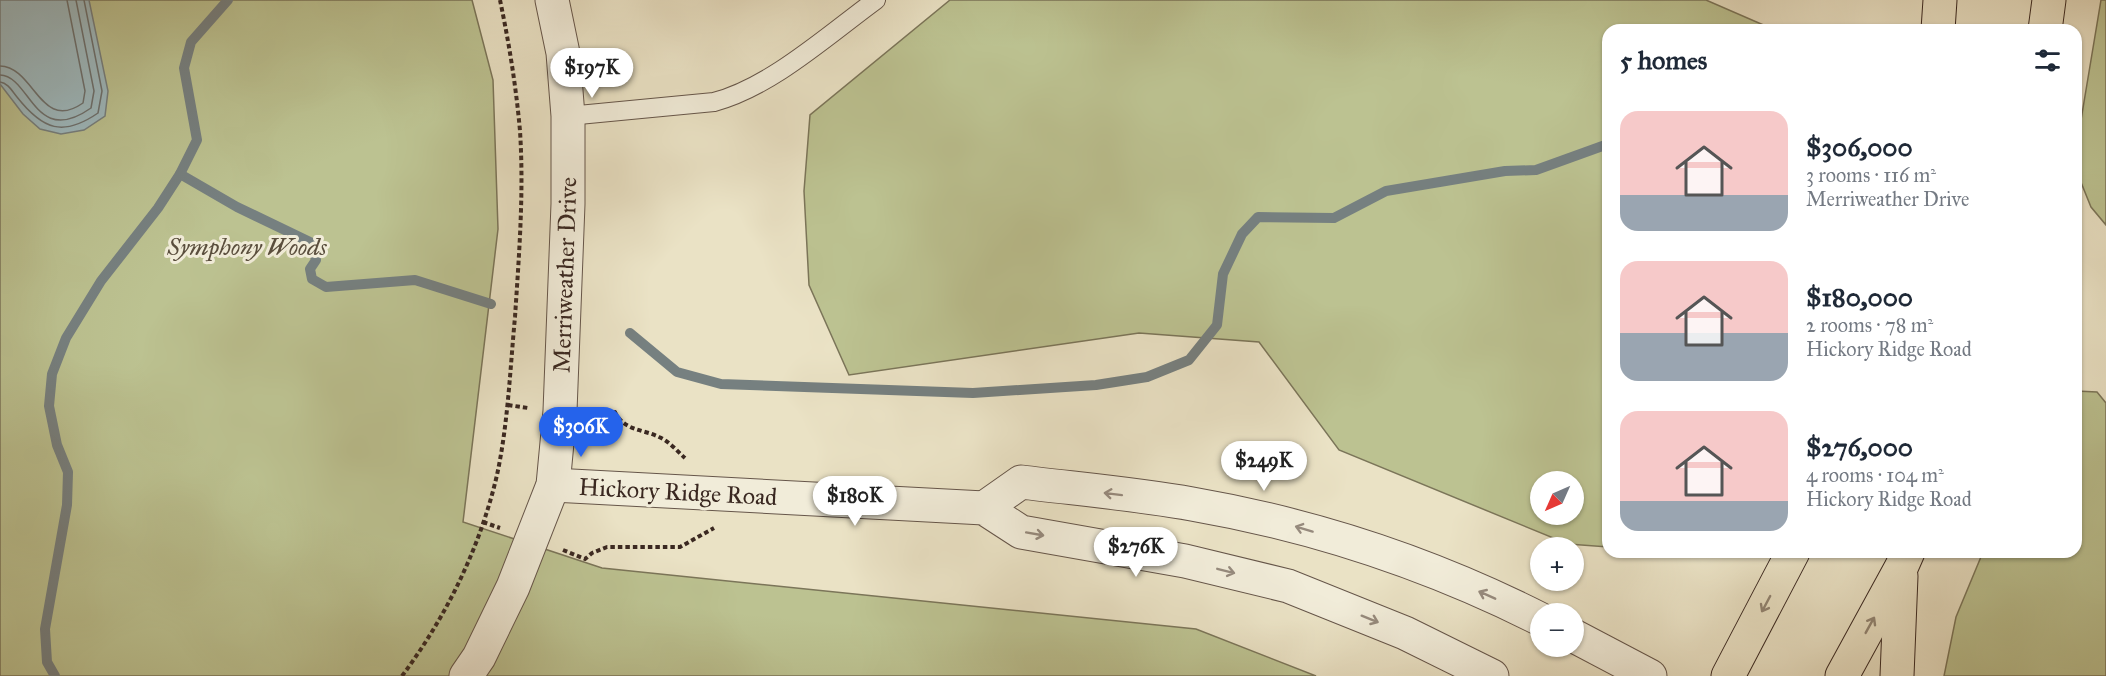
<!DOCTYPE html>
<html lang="en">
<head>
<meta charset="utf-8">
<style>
  body { margin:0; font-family:"IM FELL Great Primer",serif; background:#f2f2f3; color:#1f2937; height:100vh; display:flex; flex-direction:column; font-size:22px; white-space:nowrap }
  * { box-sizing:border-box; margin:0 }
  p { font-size:20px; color:#747a83 }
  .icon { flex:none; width:33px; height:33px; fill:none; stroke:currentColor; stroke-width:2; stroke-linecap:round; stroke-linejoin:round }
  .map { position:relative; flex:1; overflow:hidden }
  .drawer { position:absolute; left:1602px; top:24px; width:480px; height:534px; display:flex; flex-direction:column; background:#fff; border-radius:18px; box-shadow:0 2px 4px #0004 }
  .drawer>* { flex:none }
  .needle { width:39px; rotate:225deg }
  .tools { position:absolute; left:1530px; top:471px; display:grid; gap:12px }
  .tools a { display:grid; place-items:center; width:54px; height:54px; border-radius:50%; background:#fff; box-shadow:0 2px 4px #0004; font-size:30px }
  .price { position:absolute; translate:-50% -51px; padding:0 14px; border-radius:21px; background:#fff; color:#222; font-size:20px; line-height:39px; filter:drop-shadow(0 2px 3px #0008) }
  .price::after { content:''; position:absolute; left:50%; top:36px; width:18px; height:14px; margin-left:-9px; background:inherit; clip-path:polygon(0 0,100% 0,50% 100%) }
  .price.current { background:#2563eb; color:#fff }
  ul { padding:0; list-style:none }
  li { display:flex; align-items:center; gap:18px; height:150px; padding:0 18px }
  li span { display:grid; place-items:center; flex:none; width:168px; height:120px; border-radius:18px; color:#555 }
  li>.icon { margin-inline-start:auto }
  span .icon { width:72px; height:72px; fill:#fffc; stroke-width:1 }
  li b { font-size:26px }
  h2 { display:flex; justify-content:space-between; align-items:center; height:72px; padding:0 18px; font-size:26px }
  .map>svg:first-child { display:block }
</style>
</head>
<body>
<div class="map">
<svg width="2106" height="676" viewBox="0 0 2106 676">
  <rect width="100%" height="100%" fill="#eae2c5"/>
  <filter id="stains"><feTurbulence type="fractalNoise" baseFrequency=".00333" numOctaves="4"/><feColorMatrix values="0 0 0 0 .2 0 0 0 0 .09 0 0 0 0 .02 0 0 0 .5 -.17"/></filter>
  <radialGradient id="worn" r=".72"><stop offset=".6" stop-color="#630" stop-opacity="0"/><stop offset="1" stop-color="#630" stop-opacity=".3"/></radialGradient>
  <!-- green -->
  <g fill="#bcc291" stroke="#7b7559" stroke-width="1.5" fill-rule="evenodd">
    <polygon points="0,0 472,0 493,80 498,229 463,522 602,568 1196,629 1316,676 0,676"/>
    <path d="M 950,0 L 1706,0 L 1775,30 L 1608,30 L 1608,547 L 1568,544 L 1339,450 L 1259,342 L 1139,333 L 849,375 L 809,285 L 804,191 L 810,115 ZM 1540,482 L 1574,482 L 1574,514 L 1540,514 Z"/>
    <polygon points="2101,0 2106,0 2106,225 2091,207 2076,170 2077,144"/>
    <polygon points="2076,391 2097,392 2106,403 2106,676 1944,676 1956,617 1983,552 2076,552"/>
  </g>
  <!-- water -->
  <polygon fill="#9ebac0" stroke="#768080" stroke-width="1.5" points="0,0 89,0 108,91 105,116 84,130 61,134 40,129 23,114 0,84"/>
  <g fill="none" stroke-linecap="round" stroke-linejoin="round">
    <!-- shore -->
    <g stroke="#6c7170" stroke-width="1.5">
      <path d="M 0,66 C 35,67 40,133 83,103 L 85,91 L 67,0"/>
      <path d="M 0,75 C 31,76 34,148 91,108 L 94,91 L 76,0"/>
      <path d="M 0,82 C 8,83 12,91 17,97 C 43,130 63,137 98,113 L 102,91 L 84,0"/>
    </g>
    <!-- stream -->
    <g stroke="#768080" stroke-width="10">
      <polyline points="180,174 237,207 312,243 316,260 310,269 312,279 326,287 415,280 491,304"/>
      <polyline points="630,333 677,372 721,384 973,393 1096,385 1147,377 1189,360 1217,325 1223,274 1242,234 1258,217 1334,218 1386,191 1505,171 1536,170 1608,144"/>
      <polyline points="55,676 47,662 45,629 67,505 68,472 57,445 49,406 52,374 66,338 101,281 158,208 180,174 197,140 184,68 191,42 228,0"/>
    </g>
    <defs>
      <path id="service" d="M 568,116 L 714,102 C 771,87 828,35 876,0"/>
      <g id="tertiary">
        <polyline points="553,485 984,508 1021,532 1185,561 1288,586 1405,633 1492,676"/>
        <path d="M 984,508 L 1021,482 C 1078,489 1136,494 1192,504 C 1313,525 1431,564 1540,619"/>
        <polyline points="1574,636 1650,676"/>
        <polyline points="466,676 479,657 513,587 553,485 560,411 568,204 568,116 563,53 552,0"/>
      </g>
      <g id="primary">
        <polyline points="1938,30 1940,0"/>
        <polyline points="2045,30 2049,0"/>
        <polyline points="1728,676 1793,552"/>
        <polyline points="1842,676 1901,568 1908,552"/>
        <polyline points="1897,676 1901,576"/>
      </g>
    </defs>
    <!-- service casing -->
    <use href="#service" stroke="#66564a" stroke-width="20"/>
    <!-- tertiary casing -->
    <use href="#tertiary" stroke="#66564a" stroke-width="35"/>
    <!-- primary casing -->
    <use href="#primary" stroke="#3a2821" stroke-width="35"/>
    <!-- path -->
    <g stroke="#3a2821" stroke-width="4" stroke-dasharray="4.5 3" stroke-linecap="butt">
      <polyline points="508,405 528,408"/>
      <path d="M 592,415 L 615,412 C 624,431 643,429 659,437 C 669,441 677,451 685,458"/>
      <polyline points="483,522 500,528"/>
      <polyline points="563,550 585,559 592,553 607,547 680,547 714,528"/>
      <path d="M 402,676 C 446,617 480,548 497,475 C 508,424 510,370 515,317 C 519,255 524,193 520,131 C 516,86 509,43 500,0"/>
    </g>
    <!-- service -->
    <use href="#service" stroke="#f1ecd9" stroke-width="18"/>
    <!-- tertiary -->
    <use href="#tertiary" stroke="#f1ecd9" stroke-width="33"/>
    <!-- primary -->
    <use href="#primary" stroke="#eae2c5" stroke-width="33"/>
  </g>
  <!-- one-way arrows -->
  <defs><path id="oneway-shaft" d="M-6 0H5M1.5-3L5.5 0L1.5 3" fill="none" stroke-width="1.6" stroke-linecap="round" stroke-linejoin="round" transform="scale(1.5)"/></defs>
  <g stroke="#968a7d">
    <use href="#oneway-shaft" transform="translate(1113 494) rotate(-173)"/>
    <use href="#oneway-shaft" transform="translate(1304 529) rotate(-163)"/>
    <use href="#oneway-shaft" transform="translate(1035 534) rotate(10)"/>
    <use href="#oneway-shaft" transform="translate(1226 571) rotate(14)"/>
    <use href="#oneway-shaft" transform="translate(1487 595) rotate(-156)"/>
    <use href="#oneway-shaft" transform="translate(1370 619) rotate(22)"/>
  </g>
  <g stroke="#928573">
    <use href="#oneway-shaft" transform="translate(1766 604) rotate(118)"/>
    <use href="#oneway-shaft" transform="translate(1870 625) rotate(-61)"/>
  </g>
  <g text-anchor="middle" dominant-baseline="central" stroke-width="6" stroke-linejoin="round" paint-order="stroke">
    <!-- park labels -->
    <g font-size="24" font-style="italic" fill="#5a4e3d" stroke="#f1ecd9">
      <text x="247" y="247">Symphony Woods</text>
    </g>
    <!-- street labels -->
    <g font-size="24" fill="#3a2821" stroke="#f1ecd9">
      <text transform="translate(565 275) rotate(-88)">Merriweather Drive</text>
      <text transform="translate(678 492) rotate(3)">Hickory Ridge Road</text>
    </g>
  </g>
  <rect width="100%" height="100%" filter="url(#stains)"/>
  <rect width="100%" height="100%" fill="url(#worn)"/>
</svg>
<div class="tools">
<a><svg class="needle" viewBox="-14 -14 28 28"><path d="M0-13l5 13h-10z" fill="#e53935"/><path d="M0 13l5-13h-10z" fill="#747a83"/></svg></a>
<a>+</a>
<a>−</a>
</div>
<b class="price" style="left:592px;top:99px">$197K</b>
<b class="price current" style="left:581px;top:458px">$306K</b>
<b class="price" style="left:1264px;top:492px">$249K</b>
<b class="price" style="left:855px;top:527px">$180K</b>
<b class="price" style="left:1136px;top:578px">$276K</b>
<section class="drawer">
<h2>5 homes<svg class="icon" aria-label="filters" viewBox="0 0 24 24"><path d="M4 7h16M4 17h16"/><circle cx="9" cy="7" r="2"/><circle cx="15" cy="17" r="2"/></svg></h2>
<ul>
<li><span style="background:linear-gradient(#f6c9c9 70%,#9aa5b1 0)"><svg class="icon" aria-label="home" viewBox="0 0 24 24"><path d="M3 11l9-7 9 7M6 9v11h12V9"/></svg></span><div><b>$306,000</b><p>3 rooms · 116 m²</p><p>Merriweather Drive</p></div></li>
<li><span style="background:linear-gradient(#f6c9c9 60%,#9aa5b1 0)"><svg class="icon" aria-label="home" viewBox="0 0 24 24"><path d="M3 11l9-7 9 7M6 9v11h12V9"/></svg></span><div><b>$180,000</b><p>2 rooms · 78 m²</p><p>Hickory Ridge Road</p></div></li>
<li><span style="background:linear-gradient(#f6c9c9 75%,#9aa5b1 0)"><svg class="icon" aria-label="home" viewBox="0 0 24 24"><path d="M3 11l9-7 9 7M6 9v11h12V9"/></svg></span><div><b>$276,000</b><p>4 rooms · 104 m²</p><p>Hickory Ridge Road</p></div></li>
</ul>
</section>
</div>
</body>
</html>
